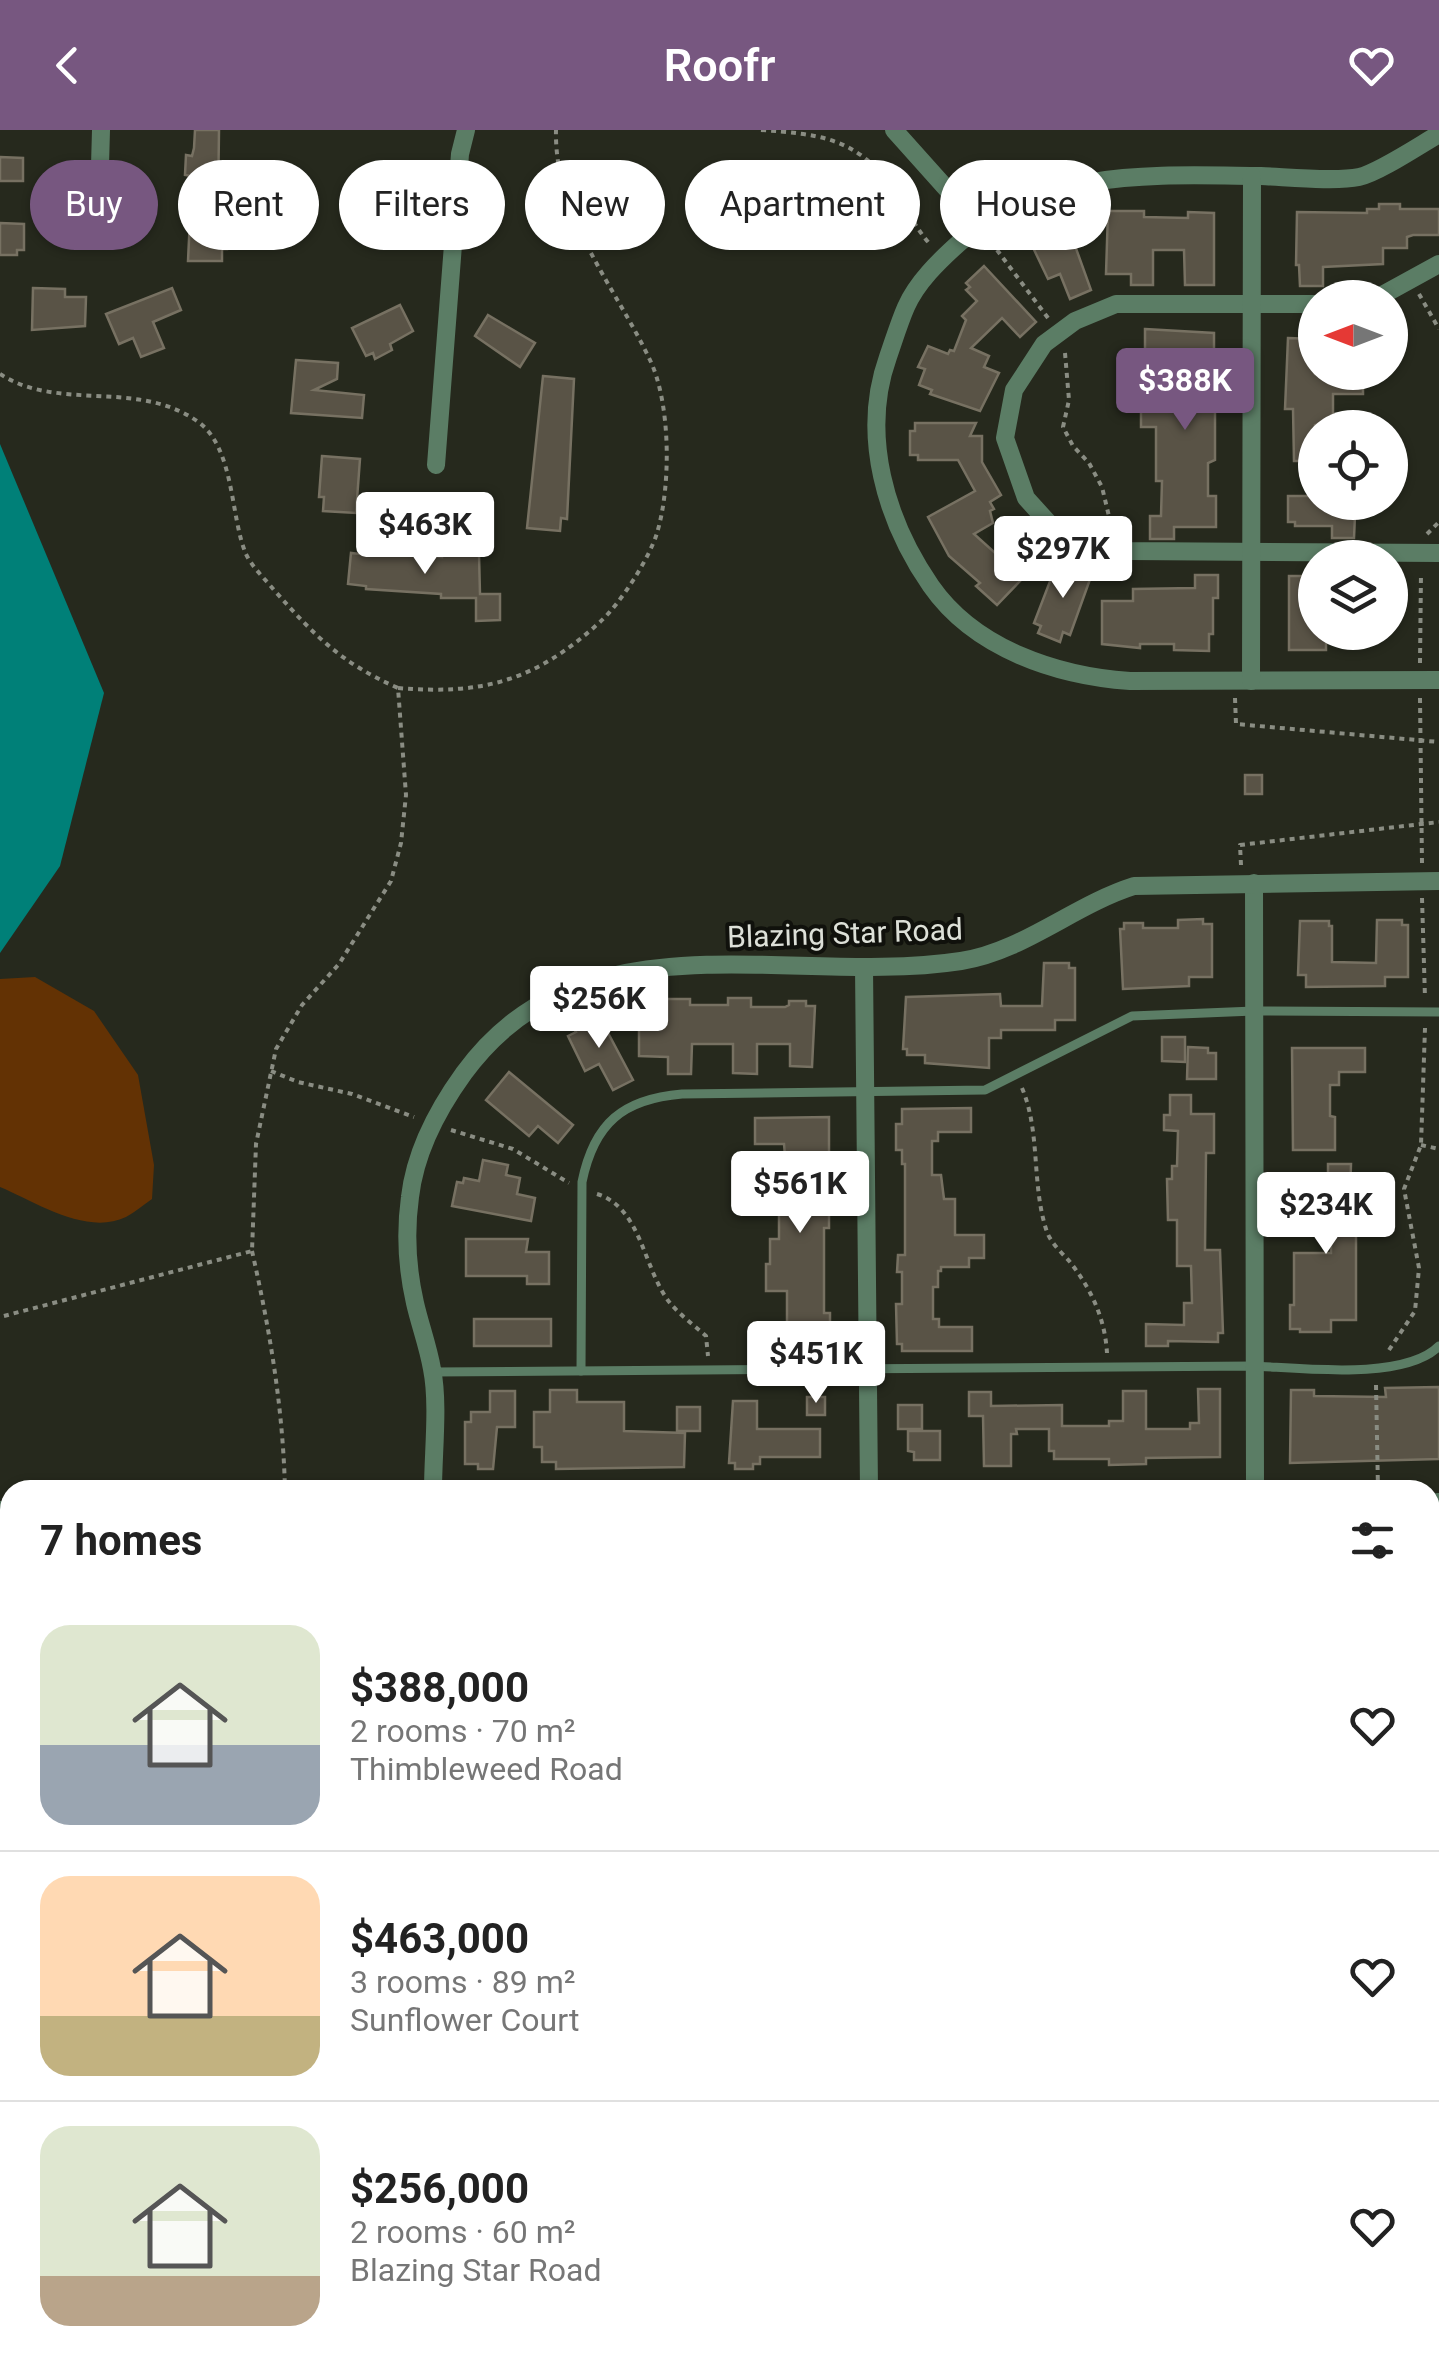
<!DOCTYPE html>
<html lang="en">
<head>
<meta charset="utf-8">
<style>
  body { margin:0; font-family:Roboto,sans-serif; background:#f6f6f6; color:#222; height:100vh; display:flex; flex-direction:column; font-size:38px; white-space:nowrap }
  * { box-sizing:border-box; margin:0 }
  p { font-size:32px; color:#767676 }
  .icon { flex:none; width:55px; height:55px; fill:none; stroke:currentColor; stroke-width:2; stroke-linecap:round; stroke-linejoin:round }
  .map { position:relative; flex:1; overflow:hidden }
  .side { position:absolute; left:0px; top:1350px; width:1440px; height:892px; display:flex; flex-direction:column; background:#fff; border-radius:30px 30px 0 0; box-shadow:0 2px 8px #0004 }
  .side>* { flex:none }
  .banner { position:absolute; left:30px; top:30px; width:1380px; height:90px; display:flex; gap:20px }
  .needle { width:65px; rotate:270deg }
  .buttons { position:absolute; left:1298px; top:150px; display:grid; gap:20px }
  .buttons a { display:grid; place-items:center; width:110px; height:110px; border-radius:50%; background:#fff; box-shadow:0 2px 8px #0004; font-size:50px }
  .price { position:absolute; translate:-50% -85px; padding:0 22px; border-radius:10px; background:#fff; color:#222; font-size:32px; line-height:65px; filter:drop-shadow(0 2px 5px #0008) }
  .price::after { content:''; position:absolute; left:50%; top:60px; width:30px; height:22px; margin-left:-15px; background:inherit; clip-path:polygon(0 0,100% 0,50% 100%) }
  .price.current { background:#775780; color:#fff }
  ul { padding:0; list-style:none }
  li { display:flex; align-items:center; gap:30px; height:250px; padding:0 40px }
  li+li { border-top:2px solid #e0e0e0 }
  li span { display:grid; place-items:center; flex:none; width:280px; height:200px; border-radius:30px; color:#555 }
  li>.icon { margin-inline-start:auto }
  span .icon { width:120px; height:120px; fill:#fffc; stroke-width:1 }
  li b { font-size:42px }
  h2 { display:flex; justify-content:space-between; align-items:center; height:120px; padding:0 40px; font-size:42px }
  .tag { padding:0 35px; border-radius:45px; background:#fff; box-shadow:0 2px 8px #0004; font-size:35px; line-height:90px }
  .tag.current { background:#775780; color:#fff }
  header { display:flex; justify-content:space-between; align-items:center; height:130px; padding:0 40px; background:#775780; color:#fff; font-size:45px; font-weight:600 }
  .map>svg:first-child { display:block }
</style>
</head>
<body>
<header><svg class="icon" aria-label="back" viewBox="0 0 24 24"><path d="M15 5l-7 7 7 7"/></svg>Roofr<svg class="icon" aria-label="heart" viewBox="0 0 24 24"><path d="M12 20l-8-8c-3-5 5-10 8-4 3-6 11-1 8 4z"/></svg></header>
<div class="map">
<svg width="1439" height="2242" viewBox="0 0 1439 2242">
  <rect width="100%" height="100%" fill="#26291d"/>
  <!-- green -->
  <g fill="#633204">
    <path d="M 35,847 L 94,881 L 138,945 L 154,1035 L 152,1069 C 143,1075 135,1082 126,1087 C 86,1106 36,1072 0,1057 L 0,849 Z"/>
    <polygon points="0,1419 10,1419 10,2232 1107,2233 1099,2242 0,2242"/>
  </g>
  <!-- water -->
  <polygon fill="#008078" points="0,314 104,563 60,736 0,823"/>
  <!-- building -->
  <g fill="#595346" stroke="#777162" stroke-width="2.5">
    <polygon points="195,0 219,0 218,77 227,77 227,119 222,119 222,131 188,131 192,46 185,45 186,25 192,26 194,18"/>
    <polygon points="0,27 23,28 23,51 0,51"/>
    <polygon points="1379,74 1400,74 1400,79 1439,79 1439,105 1413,105 1407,107 1407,118 1383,118 1383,134 1323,137 1323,156 1300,156 1299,135 1296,135 1297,82 1367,83 1367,79 1379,79"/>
    <polygon points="1108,81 1144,81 1144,87 1188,88 1188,82 1214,83 1214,155 1185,155 1184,120 1153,120 1153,155 1131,155 1131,144 1106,144"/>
    <polygon points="1063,92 1066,100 1069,99 1091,160 1070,169 1060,144 1048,149 1028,107"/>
    <polygon points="0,93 24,94 24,120 17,120 17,125 0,125"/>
    <polygon points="984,136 1036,192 1020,207 1002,188 971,218 989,226 984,237 999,243 980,281 930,264 932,260 919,255 925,239 918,237 928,216 948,224 950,220 954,221 966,190 962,186 977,171 966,160 970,157 966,153"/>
    <polygon points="33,158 65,159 65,167 86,167 85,196 32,200"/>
    <polygon points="172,158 181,180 153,192 164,218 141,227 133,208 119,214 106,184"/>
    <polygon points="400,175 413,201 390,214 392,220 375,229 373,223 366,226 352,198"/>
    <polygon points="488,185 535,213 520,237 475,206"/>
    <polygon points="1145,199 1214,203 1214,263 1221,263 1221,281 1215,281 1215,330 1208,333 1208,366 1216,366 1216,397 1174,397 1174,409 1150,409 1150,386 1161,386 1162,351 1156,351 1156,297 1141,297 1141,276 1174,276 1174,262 1178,262 1178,222 1145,222"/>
    <polygon points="1288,208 1315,209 1315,244 1363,244 1363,264 1333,264 1333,292 1315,295 1315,331 1294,331 1293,279 1285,279"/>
    <polygon points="296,230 338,233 337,249 314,260 364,265 362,288 291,283"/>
    <polygon points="543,246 574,249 567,389 561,388 560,401 527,398"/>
    <polygon points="915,293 976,293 970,306 982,306 982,332 1001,365 990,372 994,379 990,381 993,393 974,404 1004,431 1028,405 1047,423 997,475 976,456 980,453 949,426 928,387 975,361 958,330 918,330 918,325 910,325 910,301 915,301"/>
    <polygon points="322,326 360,329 356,383 323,381 324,367 319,367"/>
    <polygon points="1288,366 1315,366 1315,372 1349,372 1349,385 1355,385 1354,408 1332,408 1332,396 1295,396 1295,392 1288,392"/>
    <polygon points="361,418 442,427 442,424 479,424 480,464 500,464 500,490 476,491 476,468 441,468 441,464 366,459 366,456 348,454 351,423 360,424"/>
    <polygon points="1070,432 1093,441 1070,505 1063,502 1060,512 1038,503 1041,496 1034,493 1057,433 1066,443"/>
    <polygon points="1195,445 1218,445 1218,468 1213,468 1213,504 1209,504 1209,521 1174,520 1174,514 1140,514 1140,518 1102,514 1102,471 1133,471 1133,459 1195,458"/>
    <polygon points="1289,446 1311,446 1315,502 1326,502 1326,520 1289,520"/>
    <rect x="1245" y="645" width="17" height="19"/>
    <polygon points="1203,789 1203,794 1212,794 1212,847 1189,847 1189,856 1123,859 1120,799 1124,799 1124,793 1143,793 1143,798 1178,798 1178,790"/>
    <polygon points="1377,790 1402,790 1402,795 1408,795 1408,847 1385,847 1385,856 1306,857 1306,845 1298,845 1300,791 1329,791 1329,796 1332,796 1332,832 1376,833"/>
    <polygon points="1044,833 1069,833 1069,838 1075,838 1075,890 1055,890 1055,900 1001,900 1001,908 989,908 989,938 925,933 925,925 907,925 907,919 903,919 906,867 1000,864 1001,876 1042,876"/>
    <polygon points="728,868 751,868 751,877 785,877 789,875 789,871 806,871 806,876 815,876 812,937 790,936 790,914 757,914 757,944 733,943 733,914 692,914 691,944 668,944 668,927 639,926 639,889 660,889 660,869 690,869 690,875 728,875"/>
    <polygon points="598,884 633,950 613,960 599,934 585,941 568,906 576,902 573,897"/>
    <polygon points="1162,907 1185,907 1185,932 1162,931"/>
    <polygon points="1188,917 1208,918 1208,923 1216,923 1216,949 1187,949"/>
    <polygon points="1292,918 1365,918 1365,942 1339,942 1339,955 1330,955 1330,986 1335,987 1335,1020 1293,1020"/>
    <polygon points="509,942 573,995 558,1013 538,996 529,1006 486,970"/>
    <polygon points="1170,965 1191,965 1191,984 1214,984 1214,1023 1206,1023 1205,1120 1220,1120 1223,1203 1218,1203 1218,1212 1168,1211 1168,1216 1146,1216 1146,1194 1184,1195 1184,1173 1192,1173 1191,1136 1177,1136 1177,1090 1168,1090 1167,1049 1172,1049 1172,1036 1177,1036 1178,1001 1164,1000 1164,985 1170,985"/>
    <polygon points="971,978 971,1002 938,1002 938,1011 932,1011 932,1045 941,1045 944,1069 955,1069 955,1105 984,1105 984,1128 969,1128 969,1137 941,1137 941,1141 938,1141 938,1157 933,1157 933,1189 939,1189 939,1197 972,1197 972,1221 902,1221 902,1214 897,1214 896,1174 902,1174 902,1142 897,1142 898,1125 905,1125 905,1034 902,1034 902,1020 896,1020 896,994 902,994 902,979"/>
    <polygon points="829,987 829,1098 824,1098 824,1183 830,1183 830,1209 824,1209 824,1223 755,1224 755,1200 787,1200 787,1161 766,1161 766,1134 770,1134 770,1109 779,1109 779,1068 791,1068 791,1026 785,1026 784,1014 755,1014 755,988"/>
    <polygon points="483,1030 508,1035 506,1045 520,1048 517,1064 535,1068 531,1091 452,1076 457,1052 463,1053 464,1048 479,1051"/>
    <polygon points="1328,1034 1351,1034 1349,1098 1356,1098 1356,1190 1331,1190 1331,1202 1300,1202 1300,1199 1290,1199 1290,1175 1294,1175 1294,1123 1331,1123 1331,1085 1326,1085 1326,1082 1291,1082 1291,1054 1328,1054"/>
    <polygon points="466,1109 528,1109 526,1122 549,1122 549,1154 527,1154 527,1146 466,1146"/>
    <rect x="474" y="1189" width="77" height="27"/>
    <polygon points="1439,1257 1439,1329 1290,1333 1291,1260 1314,1260 1314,1266 1386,1267 1385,1258"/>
    <polygon points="1198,1259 1220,1259 1220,1327 1146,1328 1146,1334 1109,1335 1109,1329 1054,1329 1054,1321 1049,1321 1049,1299 1016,1299 1017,1304 1011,1304 1011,1336 984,1336 983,1286 969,1286 969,1262 991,1262 991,1276 1062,1275 1062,1296 1109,1296 1109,1291 1123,1291 1123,1261 1146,1261 1146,1299 1190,1299 1190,1293 1199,1293"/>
    <polygon points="550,1260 577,1260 577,1272 624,1272 624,1301 685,1303 684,1337 556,1339 556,1332 542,1332 542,1317 534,1317 534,1282 550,1282"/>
    <polygon points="490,1261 515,1261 515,1297 497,1297 493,1339 478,1339 478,1334 465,1334 465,1292 471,1292 471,1282 490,1282"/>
    <rect x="807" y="1267" width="18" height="18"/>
    <polygon points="733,1271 757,1271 757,1299 820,1299 820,1327 760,1327 760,1334 753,1334 753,1339 735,1339 735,1333 729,1333"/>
    <rect x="898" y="1275" width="24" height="24"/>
    <rect x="677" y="1277" width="23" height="24"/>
    <polygon points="908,1301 940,1301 940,1330 914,1330 914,1322 908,1321"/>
  </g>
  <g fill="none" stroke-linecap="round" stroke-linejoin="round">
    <!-- path -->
    <g stroke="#8a8d83" stroke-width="4" stroke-dasharray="5 5" stroke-linecap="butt">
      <path d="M 761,0 C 817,4 855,7 890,55 C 905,74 913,95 929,113"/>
      <polyline points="991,112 1048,188"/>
      <polyline points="1419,164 1439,199"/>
      <polyline points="1065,223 1069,270 1063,297 1073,316 1089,333 1102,357 1112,399"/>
      <path d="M 0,244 C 59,282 136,249 197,291 C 235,317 230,387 246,424 C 252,437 265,449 274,460 C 315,506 341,533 398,558 L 406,665 L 401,713 L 391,751 L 339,834 L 302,875 L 276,919 L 256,1014 L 252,1121 L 0,1187"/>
      <polyline points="1427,404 1439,392"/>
      <polyline points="1420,533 1421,443"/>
      <path d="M 398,558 C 484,565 535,551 600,492 C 620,474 649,429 657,403 C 671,357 671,274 650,230 C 615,156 554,86 556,0"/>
      <polyline points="1235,568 1236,594 1439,612"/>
      <polyline points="1420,568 1422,733"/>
      <polyline points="1241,735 1240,715 1439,692"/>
      <polyline points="1422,768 1425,868"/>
      <polyline points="271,941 298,952 352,964 414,987"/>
      <path d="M 1022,958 C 1041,1003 1031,1055 1047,1102 C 1051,1113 1062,1123 1070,1132 C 1091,1159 1105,1188 1107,1223"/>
      <polyline points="451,1000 513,1019 569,1053"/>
      <polyline points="1421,1015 1439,1019"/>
      <path d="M 597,1064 C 642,1078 643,1139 670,1173 C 680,1185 694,1195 706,1206 L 708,1226"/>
      <path d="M 252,1121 C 270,1201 283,1278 285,1360"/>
      <polyline points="1389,1220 1415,1181 1419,1138 1404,1059 1421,1015 1425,898"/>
      <polyline points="1376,1255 1378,1360"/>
      <polyline points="436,2242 441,2232"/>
    </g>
    <!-- service -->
    <g stroke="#5b7d65" stroke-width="9">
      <path d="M 581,1241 L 582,1052 C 594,993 623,969 682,964 L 985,960 L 1132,886 L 1254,881 L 1439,882"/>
      <path d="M 433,1242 L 1253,1236 C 1300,1238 1405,1251 1439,1216"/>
      <polyline points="1430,1536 1439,1542"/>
    </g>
    <!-- minor -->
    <g stroke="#5b7d65" stroke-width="18">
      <polyline points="894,0 979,95"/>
      <path d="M 1439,4 C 1420,15 1378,43 1359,47 C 1335,52 1287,47 1261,46 C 1154,45 1043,37 959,113 C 939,131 917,152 906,177 C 899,193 894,210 888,227 C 860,305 886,391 931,456 C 975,519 1057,546 1130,551 L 1439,550"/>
      <polyline points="99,71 101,0"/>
      <polyline points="1377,168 1439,134"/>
      <polyline points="1315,174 1116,174 1075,191 1044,214 1014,260 1005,308 1026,368 1064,410 1128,421 1439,423"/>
      <polyline points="436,335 460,24 466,0"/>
      <polyline points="1251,551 1252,46"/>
      <polyline points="1254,753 1255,1360"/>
      <polyline points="864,837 869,1360"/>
      <path d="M 433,1360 C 433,1323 439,1274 432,1239 C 428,1216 420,1195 415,1173 C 407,1138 405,1103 410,1067 C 415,1023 438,979 464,943 C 584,779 791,857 961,831 C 1022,822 1074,775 1134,756 L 1439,751"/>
      <polyline points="1430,1373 1439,1372"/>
      <polyline points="0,1380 10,1380"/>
    </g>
    <!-- primary -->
    <g stroke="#8ad3a2" stroke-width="25">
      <polyline points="1430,1932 1439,1920"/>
      <polyline points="1184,2242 1192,2232"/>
    </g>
    <!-- rail -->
    <g stroke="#c2c5bd" stroke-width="6" stroke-dasharray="15 8" stroke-linecap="butt">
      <polyline points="1430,2058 1439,2047"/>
      <polyline points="1284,2242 1291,2232"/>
    </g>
  </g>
  <g text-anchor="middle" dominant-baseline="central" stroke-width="8" stroke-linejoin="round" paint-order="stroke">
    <!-- street labels -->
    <g font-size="30" fill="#dde0d8" stroke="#10110c">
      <text transform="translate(845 803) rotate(-2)">Blazing Star Road</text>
    </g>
  </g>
</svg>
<div class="buttons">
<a><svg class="needle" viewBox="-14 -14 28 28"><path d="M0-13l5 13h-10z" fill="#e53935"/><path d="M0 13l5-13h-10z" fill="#767676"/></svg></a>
<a><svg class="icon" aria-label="locate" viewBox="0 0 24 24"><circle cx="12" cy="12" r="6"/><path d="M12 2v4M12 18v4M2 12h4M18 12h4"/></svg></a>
<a><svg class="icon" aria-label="layers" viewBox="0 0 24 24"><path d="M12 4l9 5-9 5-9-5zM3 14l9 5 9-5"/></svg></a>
</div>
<b class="price current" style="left:1185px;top:303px">$388K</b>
<b class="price" style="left:425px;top:447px">$463K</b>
<b class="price" style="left:1063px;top:471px">$297K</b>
<b class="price" style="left:599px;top:921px">$256K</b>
<b class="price" style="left:800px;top:1106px">$561K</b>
<b class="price" style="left:1326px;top:1127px">$234K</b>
<b class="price" style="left:816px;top:1276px">$451K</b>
<div class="banner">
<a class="tag current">Buy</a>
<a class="tag">Rent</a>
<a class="tag">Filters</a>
<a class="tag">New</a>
<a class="tag">Apartment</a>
<a class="tag">House</a>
</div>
<section class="side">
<h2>7 homes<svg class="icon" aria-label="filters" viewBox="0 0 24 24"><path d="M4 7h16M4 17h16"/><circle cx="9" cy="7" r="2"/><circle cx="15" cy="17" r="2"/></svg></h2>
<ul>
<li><span style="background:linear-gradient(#dfe7d0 60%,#9aa5b1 0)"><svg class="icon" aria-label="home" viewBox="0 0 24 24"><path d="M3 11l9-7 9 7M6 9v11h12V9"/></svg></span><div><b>$388,000</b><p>2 rooms · 70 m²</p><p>Thimbleweed Road</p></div><svg class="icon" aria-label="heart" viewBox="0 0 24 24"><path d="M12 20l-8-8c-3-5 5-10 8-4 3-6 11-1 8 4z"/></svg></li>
<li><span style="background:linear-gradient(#ffd9b3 70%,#c2b280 0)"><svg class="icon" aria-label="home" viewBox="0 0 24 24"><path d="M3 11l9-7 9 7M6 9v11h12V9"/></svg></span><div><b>$463,000</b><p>3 rooms · 89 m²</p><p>Sunflower Court</p></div><svg class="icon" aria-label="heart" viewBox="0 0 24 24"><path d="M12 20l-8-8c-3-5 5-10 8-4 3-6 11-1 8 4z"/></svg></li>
<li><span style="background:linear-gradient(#dfe7d0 75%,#b9a48a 0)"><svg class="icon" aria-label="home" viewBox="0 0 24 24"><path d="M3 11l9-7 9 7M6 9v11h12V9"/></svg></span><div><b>$256,000</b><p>2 rooms · 60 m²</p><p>Blazing Star Road</p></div><svg class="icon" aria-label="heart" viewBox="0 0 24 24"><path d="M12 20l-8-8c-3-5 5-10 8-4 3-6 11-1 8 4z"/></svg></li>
</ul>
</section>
</div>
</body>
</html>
